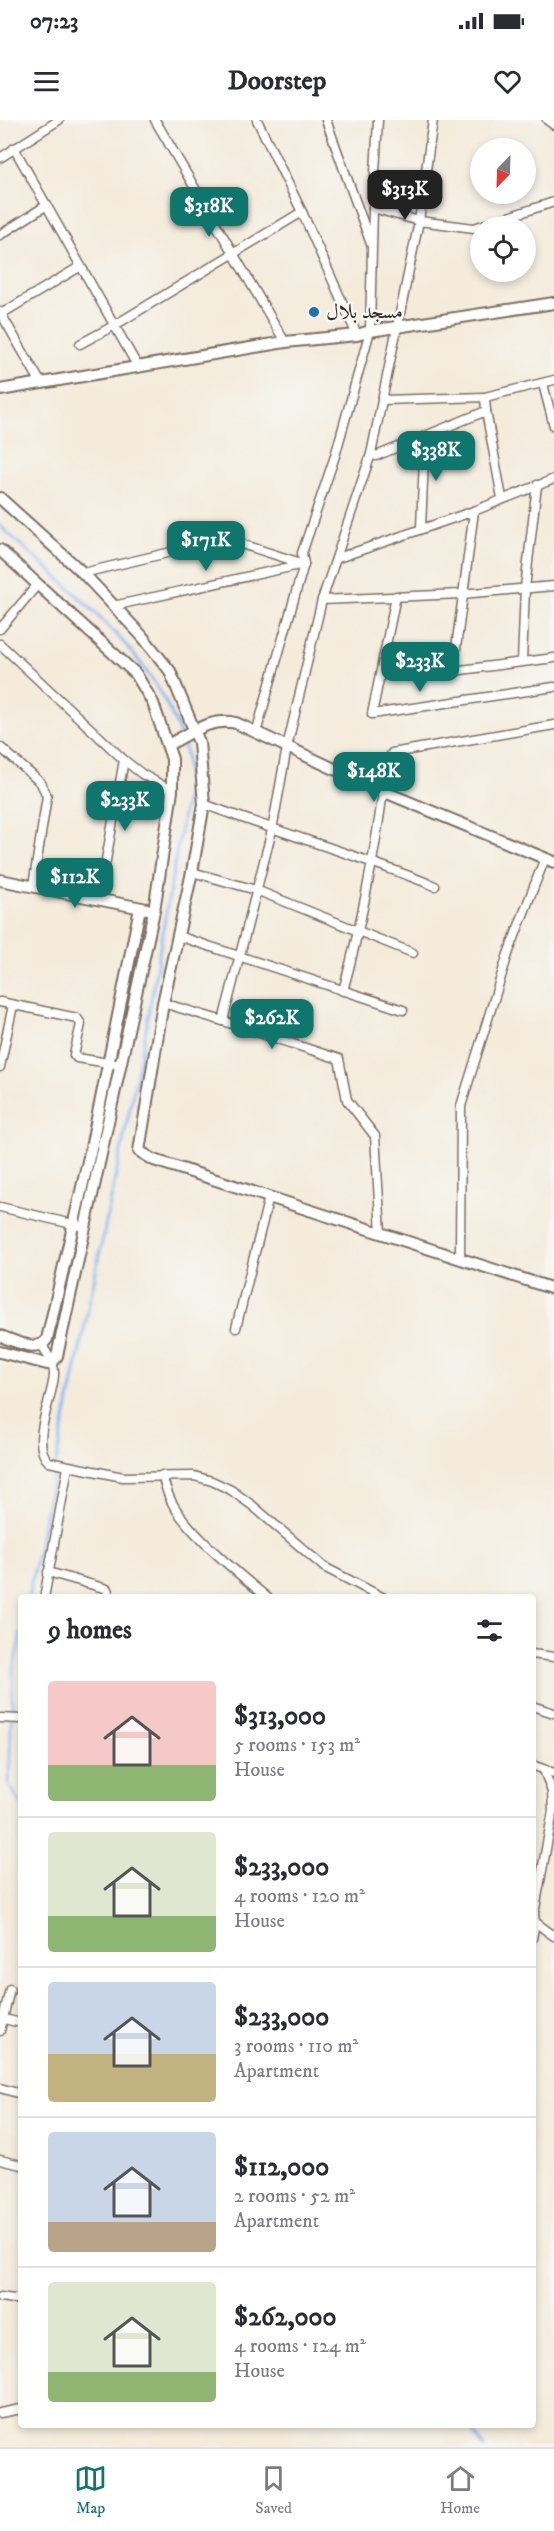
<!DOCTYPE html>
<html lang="en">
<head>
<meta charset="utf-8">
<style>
  body { margin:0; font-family:"IM FELL DW Pica",Amiri,serif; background:#f2f2f3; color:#2b2b33; height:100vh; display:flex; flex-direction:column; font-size:22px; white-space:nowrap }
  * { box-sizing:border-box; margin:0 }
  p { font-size:20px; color:#7c7c81 }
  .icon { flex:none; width:33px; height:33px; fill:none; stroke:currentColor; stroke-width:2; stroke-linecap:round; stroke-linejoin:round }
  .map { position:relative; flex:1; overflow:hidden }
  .side { position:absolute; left:18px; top:1474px; width:518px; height:834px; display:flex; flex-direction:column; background:#fff; border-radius:6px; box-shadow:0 3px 9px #0003 }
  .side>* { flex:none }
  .needle { width:39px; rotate:203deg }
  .fabs { position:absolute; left:470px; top:18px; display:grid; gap:12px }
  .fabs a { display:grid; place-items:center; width:66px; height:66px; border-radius:50%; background:#fff; box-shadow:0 3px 9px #0003; font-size:30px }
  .price { position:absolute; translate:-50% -51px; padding:0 14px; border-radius:12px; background:#0f766e; color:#fff; font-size:20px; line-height:39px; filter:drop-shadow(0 2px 3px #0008) }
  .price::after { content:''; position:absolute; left:50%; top:36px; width:18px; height:14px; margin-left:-9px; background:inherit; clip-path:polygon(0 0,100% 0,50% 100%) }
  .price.active { background:#222; color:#fff }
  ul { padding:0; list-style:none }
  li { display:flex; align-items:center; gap:18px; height:150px; padding:0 30px }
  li+li { border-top:2px solid #e1e1e2 }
  li span { display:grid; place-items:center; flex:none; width:168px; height:120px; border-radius:6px; color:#555 }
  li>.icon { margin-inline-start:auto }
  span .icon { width:72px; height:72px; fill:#fffc; stroke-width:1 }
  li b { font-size:26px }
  h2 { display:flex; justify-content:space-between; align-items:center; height:72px; padding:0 30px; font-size:26px }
  .status { display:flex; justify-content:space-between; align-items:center; height:42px; padding:0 30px; background:#fff; direction:ltr }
  .status svg { height:16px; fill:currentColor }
  header { display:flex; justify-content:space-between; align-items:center; height:78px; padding:0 30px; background:#fff; font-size:27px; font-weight:700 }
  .tab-bar { display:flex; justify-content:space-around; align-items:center; height:84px; border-top:2px solid #e1e1e2; background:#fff; font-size:16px; color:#7c7c81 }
  .tab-bar a { display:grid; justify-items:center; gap:3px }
  .tab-bar .active { color:#0f766e }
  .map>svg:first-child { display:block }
</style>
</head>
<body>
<div class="status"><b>07:23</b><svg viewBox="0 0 49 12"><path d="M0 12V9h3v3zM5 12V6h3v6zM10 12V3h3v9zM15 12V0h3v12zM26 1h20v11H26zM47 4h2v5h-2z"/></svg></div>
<header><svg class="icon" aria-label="menu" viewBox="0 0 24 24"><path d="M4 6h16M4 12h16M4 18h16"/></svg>Doorstep<svg class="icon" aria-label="heart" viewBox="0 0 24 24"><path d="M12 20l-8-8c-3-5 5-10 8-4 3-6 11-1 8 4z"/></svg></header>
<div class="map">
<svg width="554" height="2327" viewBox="0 0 554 2327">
  <rect width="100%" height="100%" fill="#f6f6f2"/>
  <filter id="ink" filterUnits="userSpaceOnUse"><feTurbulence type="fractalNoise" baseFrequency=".0167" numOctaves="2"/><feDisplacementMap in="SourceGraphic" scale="12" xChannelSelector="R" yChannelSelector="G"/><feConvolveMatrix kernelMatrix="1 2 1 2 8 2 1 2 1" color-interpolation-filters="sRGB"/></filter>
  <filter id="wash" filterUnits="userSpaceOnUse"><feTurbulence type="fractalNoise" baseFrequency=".008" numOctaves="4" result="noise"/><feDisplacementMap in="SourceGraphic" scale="24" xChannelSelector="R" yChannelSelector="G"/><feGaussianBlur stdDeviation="1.35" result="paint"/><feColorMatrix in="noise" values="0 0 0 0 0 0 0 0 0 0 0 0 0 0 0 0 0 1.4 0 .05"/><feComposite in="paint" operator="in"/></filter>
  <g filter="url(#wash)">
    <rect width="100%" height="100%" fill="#f4ebdb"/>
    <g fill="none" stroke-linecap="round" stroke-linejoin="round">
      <!-- stream -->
      <g stroke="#84baf3" stroke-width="3">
        <path d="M 0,406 C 70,471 161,536 186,633 C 188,643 187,655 188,666 L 145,915 L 28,1478"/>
        <polyline points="21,1513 13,1552 9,1665 21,1684"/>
        <polyline points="468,2306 484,2327"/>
      </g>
    </g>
  </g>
  <g filter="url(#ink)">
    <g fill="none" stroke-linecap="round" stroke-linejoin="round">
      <defs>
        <g id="minor">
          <polyline points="155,0 285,222"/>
          <polyline points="257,0 302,92 357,215"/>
          <polyline points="326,0 371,124"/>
          <polyline points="547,0 554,5"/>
          <polyline points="14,28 138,247"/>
          <polyline points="0,38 59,0"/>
          <polyline points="373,88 419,101 474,108 554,82"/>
          <polyline points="0,115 47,85"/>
          <polyline points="0,192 41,263"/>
          <polyline points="1,194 81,146"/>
          <polyline points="80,224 115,205 302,92"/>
          <polyline points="543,264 554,306"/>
          <polyline points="485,277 554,260"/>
          <polyline points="486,291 502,378"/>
          <polyline points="371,334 376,336 486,291 485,277 382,280"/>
          <polyline points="474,391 453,551 554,538"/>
          <polyline points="421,407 425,316"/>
          <polyline points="338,438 474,391 554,359"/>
          <polyline points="83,453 226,419 304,444 256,613"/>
          <polyline points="396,476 372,594 554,567"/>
          <polyline points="322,480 461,474 554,466"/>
          <polyline points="113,486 304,444 302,433 335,336 370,211 373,88 378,0"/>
          <polyline points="0,509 38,464"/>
          <polyline points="0,524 124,640 142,654 172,671"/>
          <polyline points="522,542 525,468 537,365"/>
          <polyline points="0,627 41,663 47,676 33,766"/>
          <polyline points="375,668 392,633 554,605"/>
          <path d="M 204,684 C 280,713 359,735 435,766"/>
          <polyline points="192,752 256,770 413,833"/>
          <polyline points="99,779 124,640"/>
          <polyline points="178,816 403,890"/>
          <path d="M 343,871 C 361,805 374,739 383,671"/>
          <polyline points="0,882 77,898 81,904 74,935 77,938 121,945"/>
          <polyline points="163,883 223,901 272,710 287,627 322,480 371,334 419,101 433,0"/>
          <polyline points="223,901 339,939 347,980 375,1016 381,1113"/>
          <polyline points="0,947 13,885"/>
          <polyline points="0,1087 85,1107"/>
          <polyline points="460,1138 461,986 508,834 545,738"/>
          <polyline points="236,1208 269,1077"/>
          <path d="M 42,1225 C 47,1234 55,1244 54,1255 C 53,1278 29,1324 49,1342 L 123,1357 L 194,1356 L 212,1361 L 231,1370 L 253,1386 L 324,1447 L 384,1478"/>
          <path d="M 162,1355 C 165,1366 168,1377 174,1386 C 191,1415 241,1456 268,1478"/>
          <polyline points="48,1452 107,1469 110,1478"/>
          <polyline points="44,1478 68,1347"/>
          <polyline points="532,1534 554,1537"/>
          <polyline points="532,1586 554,1593"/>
          <polyline points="0,1598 21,1599"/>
          <polyline points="532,1645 554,1653"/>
          <polyline points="544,1650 552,1672 553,1691 534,1794 535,1802 554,1816"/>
          <polyline points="532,1819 535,1802"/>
          <polyline points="0,1898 21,1903"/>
          <polyline points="0,1911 10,1869"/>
          <polyline points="0,1968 21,1974"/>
          <polyline points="0,2040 21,2045"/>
          <polyline points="0,2177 21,2180"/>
          <polyline points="0,2293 21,2289"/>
        </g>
        <g id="tertiary">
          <polyline points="0,270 285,222 357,215 370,211 554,183"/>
          <polyline points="0,378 83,453 142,516 170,551 199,622 204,684 192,752 163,883 139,1031 154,1040 554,1169"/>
          <polyline points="0,430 136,554 153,583 172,639 172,671 154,791 57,1236 52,1243 47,1244 0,1232"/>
          <path d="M 168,625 C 190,614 210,597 236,603 L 375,668 L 554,742"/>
          <polyline points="0,760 147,789"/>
          <path d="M 0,1216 C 13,1220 38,1234 47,1219 L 91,1028 L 140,788"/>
        </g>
      </defs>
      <!-- minor casing -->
      <use href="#minor" stroke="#7c6e60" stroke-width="11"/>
      <!-- tertiary casing -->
      <use href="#tertiary" stroke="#7c6e60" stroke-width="14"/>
      <!-- minor -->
      <use href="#minor" stroke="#fff" stroke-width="8"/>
      <!-- tertiary -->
      <use href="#tertiary" stroke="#fff" stroke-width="10"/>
    </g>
  </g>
  <!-- markers -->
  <circle fill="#1f6fb2" stroke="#f6f6f2" stroke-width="2" cx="314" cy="192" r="6"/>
  <g text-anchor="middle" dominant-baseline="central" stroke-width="5" stroke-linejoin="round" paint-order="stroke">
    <!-- poi labels -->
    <g font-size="21" fill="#3b2a1e" stroke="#f6f6f2" text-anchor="start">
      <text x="326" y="192">مسجد بلال</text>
    </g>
  </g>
</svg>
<div class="fabs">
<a><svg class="needle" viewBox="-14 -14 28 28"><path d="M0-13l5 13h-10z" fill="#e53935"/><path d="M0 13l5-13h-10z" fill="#7c7c81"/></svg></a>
<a><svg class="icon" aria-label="locate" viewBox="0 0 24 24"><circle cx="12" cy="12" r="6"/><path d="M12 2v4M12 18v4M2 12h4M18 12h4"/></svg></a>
</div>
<b class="price active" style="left:405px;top:101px">$313K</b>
<b class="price" style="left:209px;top:118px">$318K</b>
<b class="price" style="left:436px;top:362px">$338K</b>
<b class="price" style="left:206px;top:452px">$171K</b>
<b class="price" style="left:420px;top:573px">$233K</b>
<b class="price" style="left:374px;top:683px">$148K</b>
<b class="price" style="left:125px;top:712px">$233K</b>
<b class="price" style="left:75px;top:789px">$112K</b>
<b class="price" style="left:272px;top:930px">$262K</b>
<section class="side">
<h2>9 homes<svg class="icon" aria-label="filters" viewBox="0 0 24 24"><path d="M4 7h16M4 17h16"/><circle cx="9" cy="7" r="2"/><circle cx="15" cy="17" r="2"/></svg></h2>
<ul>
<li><span style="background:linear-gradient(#f6c9c9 70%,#8fb573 0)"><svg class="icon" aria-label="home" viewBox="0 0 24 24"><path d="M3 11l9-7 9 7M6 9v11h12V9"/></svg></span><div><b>$313,000</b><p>5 rooms · 153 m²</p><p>House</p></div></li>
<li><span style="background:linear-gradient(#dfe7d0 70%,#8fb573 0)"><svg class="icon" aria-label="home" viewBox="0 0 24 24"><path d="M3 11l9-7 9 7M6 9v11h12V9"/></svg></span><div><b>$233,000</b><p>4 rooms · 120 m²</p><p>House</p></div></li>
<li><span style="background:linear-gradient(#c9d6e8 60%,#c2b280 0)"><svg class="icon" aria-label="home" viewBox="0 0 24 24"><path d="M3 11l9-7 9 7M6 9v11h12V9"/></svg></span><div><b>$233,000</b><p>3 rooms · 110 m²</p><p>Apartment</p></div></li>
<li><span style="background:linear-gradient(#c9d6e8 75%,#b9a48a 0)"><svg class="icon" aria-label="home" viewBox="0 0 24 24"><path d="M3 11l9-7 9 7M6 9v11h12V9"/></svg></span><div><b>$112,000</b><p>2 rooms · 52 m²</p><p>Apartment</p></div></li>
<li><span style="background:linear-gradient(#dfe7d0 75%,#8fb573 0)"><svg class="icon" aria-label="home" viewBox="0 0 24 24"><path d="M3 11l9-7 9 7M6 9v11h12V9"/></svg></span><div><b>$262,000</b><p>4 rooms · 124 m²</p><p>House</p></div></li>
</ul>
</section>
</div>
<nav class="tab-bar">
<a class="active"><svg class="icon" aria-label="map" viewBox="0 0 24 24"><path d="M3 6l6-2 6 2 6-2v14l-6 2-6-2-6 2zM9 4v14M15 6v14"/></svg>Map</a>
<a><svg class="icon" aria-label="saved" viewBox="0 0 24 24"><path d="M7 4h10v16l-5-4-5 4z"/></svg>Saved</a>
<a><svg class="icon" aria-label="home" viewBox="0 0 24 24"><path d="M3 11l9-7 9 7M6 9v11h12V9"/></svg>Home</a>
</nav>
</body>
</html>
